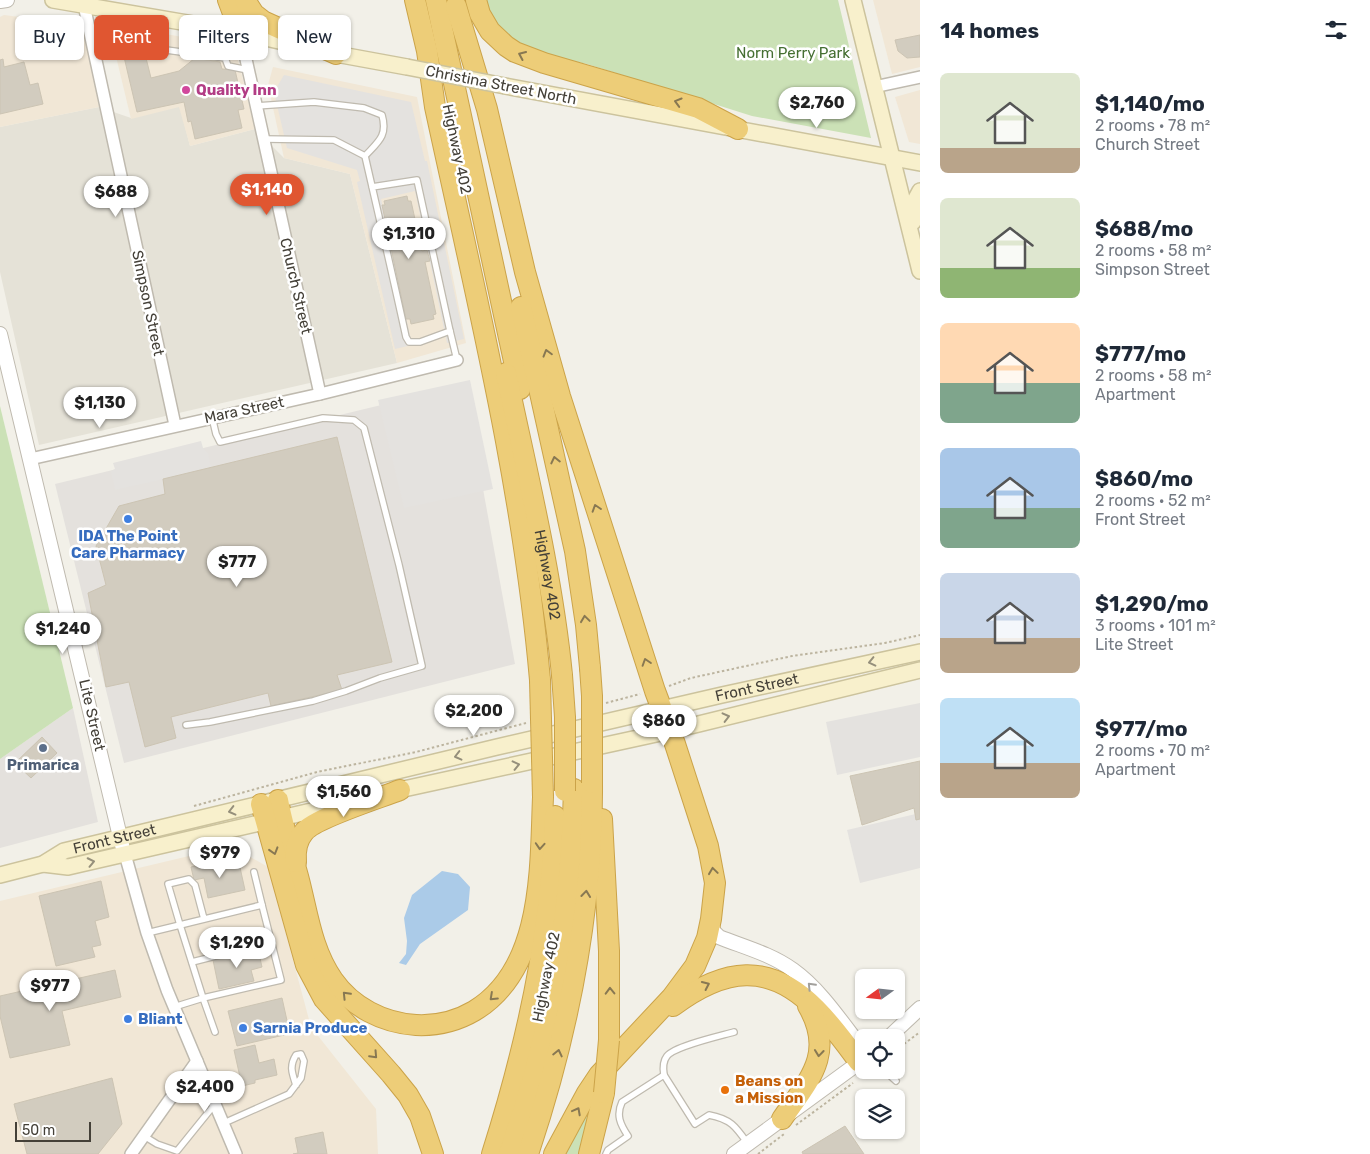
<!DOCTYPE html>
<html lang="en">
<head>
<meta charset="utf-8">
<style>
  body { margin:0; font-family:Rubik,sans-serif; background:#f2f2f3; color:#1f2937; height:100vh; display:flex; flex-direction:column; font-size:19px; white-space:nowrap }
  * { box-sizing:border-box; margin:0 }
  p { font-size:16px; color:#747a83 }
  .icon { flex:none; width:28px; height:28px; fill:none; stroke:currentColor; stroke-width:2; stroke-linecap:round; stroke-linejoin:round }
  .map { position:relative; flex:1; overflow:hidden }
  .details { display:flex; flex-direction:column; background:#fff; width:450px }
  .details>* { flex:none }
  .top-card { position:absolute; left:15px; top:15px; width:475px; height:45px; display:flex; gap:10px }
  .needle { width:32px; rotate:255deg }
  .tools { position:absolute; left:855px; top:969px; display:grid; gap:10px }
  .tools a { display:grid; place-items:center; width:50px; height:50px; border-radius:8px; background:#fff; box-shadow:0 1px 4px #0004; font-size:25px }
  .scale { position:absolute; left:15px; bottom:12px; width:76px; box-sizing:border-box; padding-left:5px; border:2px solid #444038; border-top:0; font-size:14px; line-height:18px; white-space:nowrap; color:#444038; -webkit-text-stroke:4px #fff; paint-order:stroke }
  .price { position:absolute; translate:-50% -42px; padding:0 11px; border-radius:18px; background:#fff; color:#222; font-size:16px; line-height:32px; filter:drop-shadow(0 1px 2px #0008) }
  .price::after { content:''; position:absolute; left:50%; top:30px; width:15px; height:11px; margin-left:-8px; background:inherit; clip-path:polygon(0 0,100% 0,50% 100%) }
  .price.current { background:#e05631; color:#fff }
  ul { padding:0; list-style:none }
  li { display:flex; align-items:center; gap:15px; height:125px; padding:0 20px }
  li span { display:grid; place-items:center; flex:none; width:140px; height:100px; border-radius:8px; color:#555 }
  li>.icon { margin-inline-start:auto }
  span .icon { width:60px; height:60px; fill:#fffc; stroke-width:1 }
  li b { font-size:21px }
  h2 { display:flex; justify-content:space-between; align-items:center; height:60px; padding:0 20px; font-size:21px }
  .chip { padding:0 18px; border-radius:8px; background:#fff; box-shadow:0 1px 4px #0004; font-size:18px; line-height:45px }
  .chip.current { background:#e05631; color:#fff }
  main { display:flex; flex:1; min-height:0 }
  .map>svg:first-child { display:block }
</style>
</head>
<body>
<main>
<div class="map">
<svg width="920" height="1154" viewBox="0 0 920 1154">
  <rect width="100%" height="100%" fill="#f2f0e8"/>
  <!-- residential -->
  <polygon fill="#e5e2d7" points="180,106 190,146 255,129 284,158 350,174 397,363 39,445 0,272 0,127 99,107 131,118"/>
  <!-- commercial -->
  <g fill="#f1e7d6">
    <polygon points="873,0 920,0 920,67 892,74"/>
    <polygon points="4,15 83,25 99,107 0,127 0,17"/>
    <polygon points="108,23 235,47 255,129 190,146 179,107 131,119"/>
    <polygon points="273,67 417,97 466,343 397,363 350,174 284,158 268,85"/>
    <polygon points="920,90 920,144 909,142 895,97"/>
    <polygon points="231,846 268,867 311,1027 376,1109 378,1154 0,1154 0,901"/>
  </g>
  <!-- industrial -->
  <g fill="#e4e1dd">
    <polygon points="464,385 515,664 124,763 55,484"/>
    <polygon points="73,708 98,822 0,848 0,759"/>
  </g>
  <!-- green -->
  <g fill="#cbe1b6">
    <polygon points="485,0 838,0 871,138 752,116 587,64 553,57 518,43 500,28 493,18"/>
    <polygon points="0,406 73,708 0,759"/>
    <polygon points="592,1101 582,1154 564,1154"/>
  </g>
  <!-- parking -->
  <g fill="#e4e2df">
    <polygon points="284,75 411,102 425,161 427,161 464,339 447,343 415,191 381,199 412,345 395,349 357,182 360,181 357,170 287,148 274,92"/>
    <polygon points="470,380 493,489 404,508 378,400"/>
    <polygon points="201,441 203,448 208,453 211,468 115,490 111,471 115,469 113,463"/>
    <polygon points="920,703 920,757 837,775 826,722"/>
    <polygon points="920,813 920,868 860,883 847,830"/>
  </g>
  <!-- water -->
  <polygon fill="#abcbe8" points="442,871 458,874 470,887 468,910 420,944 406,965 399,963 406,954 407,941 404,918 412,895"/>
  <!-- building -->
  <g fill="#d2ccbf" stroke="#ccc4b3">
    <polygon points="920,35 920,57 907,58 898,51 895,40"/>
    <polygon points="132,37 134,43 142,42 151,78 179,71 195,58 220,62 222,69 235,70 244,109 238,110 242,128 195,139 191,121 188,122 184,102 137,112 120,40"/>
    <polygon points="3,59 4,67 24,62 30,85 38,83 43,104 0,114 0,60"/>
    <polygon points="407,196 408,201 411,201 422,251 427,250 430,261 425,262 436,314 433,315 434,319 411,324 410,319 406,319 382,205 385,205 384,201"/>
    <polygon points="337,437 392,662 337,675 342,690 271,706 268,693 171,717 176,738 145,747 129,682 106,687 88,593 106,585 96,546 119,506 165,494 163,479"/>
    <polygon points="42,737 57,753 31,778 15,763"/>
    <polygon points="920,761 920,819 916,820 914,808 862,825 850,776"/>
    <polygon points="215,861 217,868 239,863 245,890 208,898 204,878 194,880 191,867"/>
    <polygon points="101,881 109,917 95,921 101,945 92,947 95,957 56,966 39,896"/>
    <polygon points="258,950 262,967 251,970 254,981 219,989 213,960"/>
    <polygon points="115,970 121,997 62,1011 70,1045 10,1058 0,1016 0,996"/>
    <polygon points="282,998 288,1025 295,1023 297,1032 237,1046 228,1011"/>
    <polygon points="255,1045 259,1063 274,1059 277,1075 255,1080 255,1083 242,1086 234,1050"/>
    <polygon points="112,1078 122,1124 98,1154 27,1154 14,1104"/>
    <polygon points="845,1126 864,1154 803,1154 802,1152"/>
    <polygon points="323,1132 327,1154 293,1154 298,1153 295,1138"/>
  </g>
  <g fill="none" stroke-linecap="round" stroke-linejoin="round">
    <defs>
      <g id="service">
        <polyline points="160,39 159,49 225,58 228,66 248,70"/>
        <polyline points="92,45 107,43 117,31 160,39 165,20"/>
        <path d="M 256,106 L 314,102 L 364,108 L 382,115 C 388,136 378,142 365,156"/>
        <path d="M 264,139 L 334,140 L 365,156 C 379,217 393,277 406,337 L 409,342 L 420,342 L 450,331 L 417,180 L 372,187"/>
        <polyline points="450,331 457,360"/>
        <polyline points="186,725 210,722 313,701 346,691 380,678 422,666 399,565 364,428 354,420 323,418 220,442 216,434 212,417"/>
        <polyline points="254,872 262,905"/>
        <polyline points="204,919 195,885 189,879 168,884 180,925 262,905 281,980 203,998 215,1032"/>
        <polyline points="147,933 180,925 203,998 174,1007"/>
        <polyline points="192,962 272,942"/>
        <polyline points="884,1070 896,1081"/>
        <path d="M 664,1075 C 663,1069 663,1061 667,1056 C 675,1046 720,1036 734,1032"/>
        <path d="M 224,1123 L 289,1094 L 301,1078 L 304,1061 L 301,1054 L 296,1055 C 289,1066 292,1073 296,1085"/>
        <polyline points="144,1136 157,1144 177,1151 215,1104"/>
        <path d="M 606,1154 L 608,1150 L 628,1136 C 620,1124 616,1115 622,1102 L 664,1075 L 695,1124 L 709,1115 C 731,1119 736,1127 748,1144"/>
      </g>
      <g id="minor">
        <polyline points="84,5 175,425"/>
        <polyline points="240,32 320,394"/>
        <polyline points="874,87 920,77"/>
        <polyline points="30,459 320,394 457,360"/>
        <polyline points="123,847 147,933 167,990 236,1154"/>
        <polyline points="131,1154 197,1061"/>
      </g>
      <g id="tertiary">
        <polyline points="0,1 7,0"/>
        <polyline points="0,334 122,845"/>
        <path d="M 711,919 L 713,931 L 719,937 C 744,947 771,954 793,970 C 821,990 842,1023 864,1051"/>
        <polyline points="888,1038 920,1008"/>
        <polyline points="734,1154 864,1059"/>
      </g>
      <g id="secondary">
        <polyline points="53,0 240,32 336,54 407,67"/>
        <polyline points="853,0 920,271"/>
        <polyline points="505,86 920,163"/>
        <polyline points="913,222 913,204 920,191"/>
        <polyline points="390,792 670,731 920,670"/>
        <polyline points="43,864 68,867 346,803"/>
        <path id="s1" d="M 0,875 L 43,864 L 64,851 L 497,747 L 722,695 L 920,652"/>
      </g>
      <g id="motorway">
        <polyline points="228,0 240,32"/>
        <polyline points="245,0 254,14 263,21 336,54"/>
        <path d="M 415,0 L 427,51 L 435,107 C 476,297 523,486 540,680"/>
        <polyline points="436,0 520,389"/>
        <polyline points="476,0 480,14 490,31 506,46 515,52 544,63 698,108 738,129"/>
        <polyline points="456,6 487,109 525,272 560,396 655,691 675,744 708,846 715,883 711,919 707,938 695,966 672,997 599,1075 587,1093 554,1154"/>
        <polyline points="521,307 575,551 586,625 590,668"/>
        <path id="s2" d="M 506,373 C 527,473 552,573 562,675"/>
        <path d="M 278,800 C 283,827 292,854 299,880 C 308,915 312,950 333,980 C 352,1007 383,1023 416,1025 C 437,1026 457,1021 474,1011 C 544,969 540,868 543,797"/>
        <polyline points="261,804 306,965 324,999 391,1074 408,1095 420,1116 433,1154"/>
        <polyline points="602,819 609,951 609,1040"/>
        <path d="M 296,862 C 295,851 296,841 304,832 C 315,818 380,798 400,790"/>
        <path d="M 673,1006 C 724,968 769,961 816,1009 C 832,1025 846,1044 859,1062"/>
        <path d="M 782,1119 C 808,1081 836,1054 808,1006"/>
        <path d="M 492,1154 C 527,1044 552,932 555,816"/>
        <path d="M 509,1154 C 523,1113 536,1072 545,1030 C 563,950 572,870 574,789"/>
        <path d="M 528,1154 C 568,1035 593,908 592,783"/>
        <polyline points="589,1154 604,1093"/>
      </g>
    </defs>
    <!-- service casing -->
    <use href="#service" stroke="#bfbaaf" stroke-width="8"/>
    <!-- minor casing -->
    <use href="#minor" stroke="#bfbaaf" stroke-width="14"/>
    <!-- tertiary casing -->
    <use href="#tertiary" stroke="#bfbaaf" stroke-width="16"/>
    <!-- secondary casing -->
    <use href="#secondary" stroke="#ccc39d" stroke-width="18"/>
    <!-- motorway casing -->
    <use href="#motorway" stroke="#cba349" stroke-width="22"/>
    <!-- path -->
    <g stroke="#bcb49f" stroke-width="2" stroke-dasharray="2.5 2.5" stroke-linecap="butt">
      <polyline points="669,686 691,678 792,656 885,643 920,635"/>
      <polyline points="606,703 640,694"/>
      <polyline points="194,806 317,772 416,752 526,723"/>
      <polyline points="896,1050 920,1032"/>
      <polyline points="796,1125 853,1083"/>
      <polyline points="758,1154 784,1134"/>
    </g>
    <!-- service -->
    <use href="#service" stroke="#fff" stroke-width="5.5"/>
    <!-- minor -->
    <use href="#minor" stroke="#fff" stroke-width="11"/>
    <!-- tertiary -->
    <use href="#tertiary" stroke="#fff" stroke-width="14"/>
    <!-- secondary -->
    <use href="#secondary" stroke="#f8f0cc" stroke-width="15"/>
    <!-- motorway -->
    <use href="#motorway" stroke="#edcd78" stroke-width="20"/>
    <defs>
      <polyline id="secondary-bridge" points="407,67 505,86"/>
      <g id="motorway-bridge">
        <polyline points="590,668 592,696 592,783"/>
        <polyline points="562,675 565,717 565,791"/>
        <polyline points="540,680 543,797"/>
        <polyline points="604,1093 609,1040"/>
      </g>
    </defs>
    <!-- secondary-bridge casing -->
    <use href="#secondary-bridge" stroke="#ccc39d" stroke-width="18" stroke-linecap="butt"/>
    <!-- motorway-bridge casing -->
    <use href="#motorway-bridge" stroke="#cba349" stroke-width="22" stroke-linecap="butt"/>
    <!-- secondary-bridge -->
    <use href="#secondary-bridge" stroke="#f8f0cc" stroke-width="15"/>
    <!-- motorway-bridge -->
    <use href="#motorway-bridge" stroke="#edcd78" stroke-width="20"/>
  </g>
  <!-- one-way arrows -->
  <defs><path id="oneway-chevron" d="M-2-3.5L2.5 0L-2 3.5" fill="none" stroke-width="1.6" stroke-linecap="round" stroke-linejoin="round" transform="scale(1.25)"/></defs>
  <g stroke="#887852">
    <use href="#oneway-chevron" transform="translate(522 55) rotate(-156)"/>
    <use href="#oneway-chevron" transform="translate(678 102) rotate(-164)"/>
    <use href="#oneway-chevron" transform="translate(547 353) rotate(-106)"/>
    <use href="#oneway-chevron" transform="translate(555 460) rotate(-103)"/>
    <use href="#oneway-chevron" transform="translate(596 508) rotate(-108)"/>
    <use href="#oneway-chevron" transform="translate(585 619) rotate(-98)"/>
    <use href="#oneway-chevron" transform="translate(646 662) rotate(-108)"/>
    <use href="#oneway-chevron" transform="translate(540 846) rotate(94)"/>
    <use href="#oneway-chevron" transform="translate(274 851) rotate(73)"/>
    <use href="#oneway-chevron" transform="translate(713 871) rotate(-98)"/>
    <use href="#oneway-chevron" transform="translate(586 894) rotate(-84)"/>
    <use href="#oneway-chevron" transform="translate(706 985) rotate(-25)"/>
    <use href="#oneway-chevron" transform="translate(610 991) rotate(-91)"/>
    <use href="#oneway-chevron" transform="translate(346 995) rotate(-134)"/>
    <use href="#oneway-chevron" transform="translate(493 997) rotate(137)"/>
    <use href="#oneway-chevron" transform="translate(558 1053) rotate(-77)"/>
    <use href="#oneway-chevron" transform="translate(819 1053) rotate(96)"/>
    <use href="#oneway-chevron" transform="translate(374 1055) rotate(47)"/>
    <use href="#oneway-chevron" transform="translate(577 1111) rotate(-62)"/>
  </g>
  <g stroke="#958f7b">
    <use href="#oneway-chevron" transform="translate(872 662) rotate(167)"/>
    <use href="#oneway-chevron" transform="translate(726 717) rotate(-14)"/>
    <use href="#oneway-chevron" transform="translate(458 756) rotate(166)"/>
    <use href="#oneway-chevron" transform="translate(516 765) rotate(-13)"/>
    <use href="#oneway-chevron" transform="translate(232 811) rotate(166)"/>
    <use href="#oneway-chevron" transform="translate(91 862) rotate(-12)"/>
  </g>
  <use stroke="#a2a09c" href="#oneway-chevron" transform="translate(811 986) rotate(-134)"/>
  <!-- markers -->
  <circle fill="#d1479c" stroke="#fff" stroke-width="2" cx="186" cy="90" r="5"/>
  <g fill="#3f7fe0" stroke="#fff" stroke-width="2">
    <circle cx="128" cy="519" r="5"/>
    <circle cx="128" cy="1019" r="5"/>
    <circle cx="243" cy="1028" r="5"/>
  </g>
  <circle fill="#5c6f8a" stroke="#fff" stroke-width="2" cx="43" cy="748" r="5"/>
  <circle fill="#e8710a" stroke="#fff" stroke-width="2" cx="725" cy="1090" r="5"/>
  <g text-anchor="middle" dominant-baseline="central" stroke-width="5" stroke-linejoin="round" paint-order="stroke">
    <!-- park labels -->
    <g font-size="15" fill="#456f32" stroke="#fff">
      <text x="793" y="53">Norm Perry Park</text>
    </g>
    <!-- street labels -->
    <g font-size="15" fill="#444038" stroke="#fff">
      <text transform="translate(501 85) rotate(11)">Christina Street North</text>
      <text transform="translate(457 149) rotate(78)">Highway 402</text>
      <text transform="translate(296 286) rotate(77)">Church Street</text>
      <text transform="translate(148 303) rotate(78)">Simpson Street</text>
      <text transform="translate(244 410) rotate(-12)">Mara Street</text>
      <text stroke="none"><textPath href="#s2" startOffset="206">Highway 402</textPath></text>
      <text stroke="none"><textPath href="#s1" startOffset="781">Front Street</textPath></text>
      <text transform="translate(92 715) rotate(77)">Lite Street</text>
      <text stroke="none"><textPath href="#s1" startOffset="121">Front Street</textPath></text>
      <text transform="translate(546 977) rotate(-79)">Highway 402</text>
    </g>
    <!-- hotel labels -->
    <g font-size="15" font-weight="bold" fill="#b23c85" stroke="#fff" text-anchor="start">
      <text x="196" y="90">Quality Inn</text>
    </g>
    <!-- shop labels -->
    <g font-size="15" font-weight="bold" fill="#366cbe" stroke="#fff" text-anchor="start">
      <text x="128" y="536" text-anchor="middle">IDA The Point<tspan x="128" dy="17">Care Pharmacy</tspan></text>
      <text x="138" y="1019">Bliant</text>
      <text x="253" y="1028">Sarnia Produce</text>
    </g>
    <!-- service labels -->
    <g font-size="15" font-weight="bold" fill="#4e5e75" stroke="#fff">
      <text x="43" y="765">Primarica</text>
    </g>
    <!-- food labels -->
    <g font-size="15" font-weight="bold" fill="#c56008" stroke="#fff" text-anchor="start">
      <text x="735" y="1081">Beans on<tspan x="735" dy="17">a Mission</tspan></text>
    </g>
  </g>
</svg>
<div class="tools">
<a><svg class="needle" viewBox="-14 -14 28 28"><path d="M0-13l5 13h-10z" fill="#e53935"/><path d="M0 13l5-13h-10z" fill="#747a83"/></svg></a>
<a><svg class="icon" aria-label="locate" viewBox="0 0 24 24"><circle cx="12" cy="12" r="6"/><path d="M12 2v4M12 18v4M2 12h4M18 12h4"/></svg></a>
<a><svg class="icon" aria-label="layers" viewBox="0 0 24 24"><path d="M12 4l9 5-9 5-9-5zM3 14l9 5 9-5"/></svg></a>
</div>
<div class="scale">50 m</div>
<b class="price" style="left:817px;top:129px">$2,760</b>
<b class="price current" style="left:267px;top:216px">$1,140</b>
<b class="price" style="left:116px;top:218px">$688</b>
<b class="price" style="left:409px;top:260px">$1,310</b>
<b class="price" style="left:100px;top:429px">$1,130</b>
<b class="price" style="left:237px;top:588px">$777</b>
<b class="price" style="left:63px;top:655px">$1,240</b>
<b class="price" style="left:474px;top:737px">$2,200</b>
<b class="price" style="left:664px;top:747px">$860</b>
<b class="price" style="left:344px;top:818px">$1,560</b>
<b class="price" style="left:220px;top:879px">$979</b>
<b class="price" style="left:237px;top:969px">$1,290</b>
<b class="price" style="left:50px;top:1012px">$977</b>
<b class="price" style="left:205px;top:1113px">$2,400</b>
<div class="top-card">
<a class="chip">Buy</a>
<a class="chip current">Rent</a>
<a class="chip">Filters</a>
<a class="chip">New</a>
</div>
</div>
<section class="details">
<h2>14 homes<svg class="icon" aria-label="filters" viewBox="0 0 24 24"><path d="M4 7h16M4 17h16"/><circle cx="9" cy="7" r="2"/><circle cx="15" cy="17" r="2"/></svg></h2>
<ul>
<li><span style="background:linear-gradient(#dfe7d0 75%,#b9a48a 0)"><svg class="icon" aria-label="home" viewBox="0 0 24 24"><path d="M3 11l9-7 9 7M6 9v11h12V9"/></svg></span><div><b>$1,140/mo</b><p>2 rooms · 78 m²</p><p>Church Street</p></div></li>
<li><span style="background:linear-gradient(#dfe7d0 70%,#8fb573 0)"><svg class="icon" aria-label="home" viewBox="0 0 24 24"><path d="M3 11l9-7 9 7M6 9v11h12V9"/></svg></span><div><b>$688/mo</b><p>2 rooms · 58 m²</p><p>Simpson Street</p></div></li>
<li><span style="background:linear-gradient(#ffd9b3 60%,#7fa58c 0)"><svg class="icon" aria-label="home" viewBox="0 0 24 24"><path d="M3 11l9-7 9 7M6 9v11h12V9"/></svg></span><div><b>$777/mo</b><p>2 rooms · 58 m²</p><p>Apartment</p></div></li>
<li><span style="background:linear-gradient(#a9c7e8 60%,#7fa58c 0)"><svg class="icon" aria-label="home" viewBox="0 0 24 24"><path d="M3 11l9-7 9 7M6 9v11h12V9"/></svg></span><div><b>$860/mo</b><p>2 rooms · 52 m²</p><p>Front Street</p></div></li>
<li><span style="background:linear-gradient(#c9d6e8 65%,#b9a48a 0)"><svg class="icon" aria-label="home" viewBox="0 0 24 24"><path d="M3 11l9-7 9 7M6 9v11h12V9"/></svg></span><div><b>$1,290/mo</b><p>3 rooms · 101 m²</p><p>Lite Street</p></div></li>
<li><span style="background:linear-gradient(#bfe0f5 65%,#b9a48a 0)"><svg class="icon" aria-label="home" viewBox="0 0 24 24"><path d="M3 11l9-7 9 7M6 9v11h12V9"/></svg></span><div><b>$977/mo</b><p>2 rooms · 70 m²</p><p>Apartment</p></div></li>
</ul>
</section>
</main>
</body>
</html>
